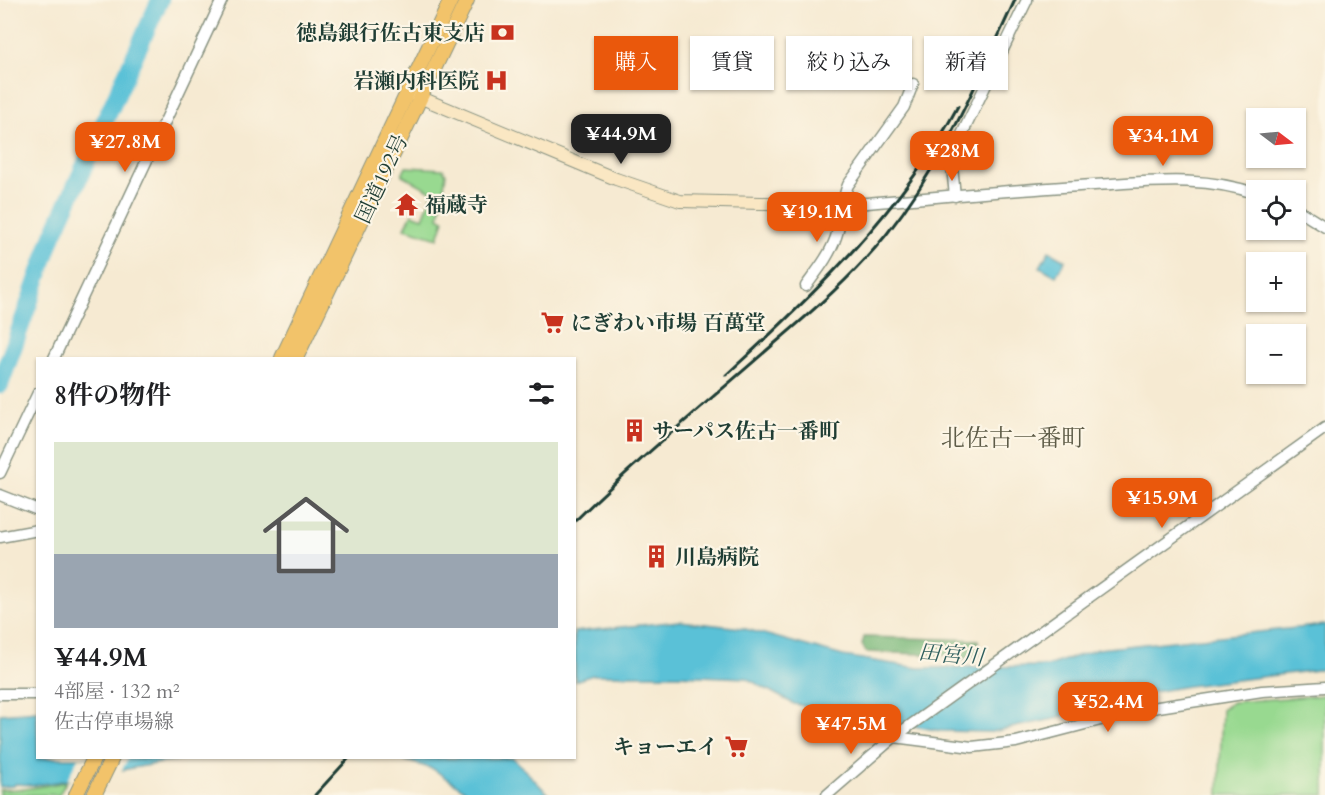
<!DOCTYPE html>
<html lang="ja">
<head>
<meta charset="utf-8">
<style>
  body { margin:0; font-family:Cardo,"Noto Serif JP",serif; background:#f2f2f2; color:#202124; height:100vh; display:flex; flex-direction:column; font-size:22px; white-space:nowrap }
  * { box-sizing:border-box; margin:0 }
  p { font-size:20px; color:#757577 }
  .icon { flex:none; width:33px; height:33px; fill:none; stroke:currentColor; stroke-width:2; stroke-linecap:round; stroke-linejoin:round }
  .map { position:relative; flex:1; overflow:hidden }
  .panel { position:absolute; left:36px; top:357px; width:540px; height:402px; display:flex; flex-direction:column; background:#fff; border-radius:0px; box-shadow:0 2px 4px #0004 }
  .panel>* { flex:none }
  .banner { position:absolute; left:594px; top:36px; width:570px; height:54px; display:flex; gap:12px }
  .needle { width:39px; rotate:106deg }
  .tools { position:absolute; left:1246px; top:108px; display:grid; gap:12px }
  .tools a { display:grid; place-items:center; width:60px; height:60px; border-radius:0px; background:#fff; box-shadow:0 2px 4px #0004; font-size:30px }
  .price { position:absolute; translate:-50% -51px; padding:0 14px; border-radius:12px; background:#ea580c; color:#fff; font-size:20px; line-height:39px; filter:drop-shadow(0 2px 3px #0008) }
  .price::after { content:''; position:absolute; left:50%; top:36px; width:18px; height:14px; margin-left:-9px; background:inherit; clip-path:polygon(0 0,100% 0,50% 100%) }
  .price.current { background:#222; color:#fff }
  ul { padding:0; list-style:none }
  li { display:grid; align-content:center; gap:12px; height:318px; padding:0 18px }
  li span { display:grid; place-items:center; height:186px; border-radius:0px; color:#555 }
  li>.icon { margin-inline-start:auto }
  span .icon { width:108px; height:108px; fill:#fffc; stroke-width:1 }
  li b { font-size:26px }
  h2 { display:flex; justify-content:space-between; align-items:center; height:72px; padding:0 18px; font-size:26px }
  .pill { padding:0 21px; border-radius:0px; background:#fff; box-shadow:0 2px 4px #0004; font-size:21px; line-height:54px }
  .pill.current { background:#ea580c; color:#fff }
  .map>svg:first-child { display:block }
</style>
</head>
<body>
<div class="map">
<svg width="1325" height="795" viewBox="0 0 1325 795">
  <rect width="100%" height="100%" fill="#fcf5e5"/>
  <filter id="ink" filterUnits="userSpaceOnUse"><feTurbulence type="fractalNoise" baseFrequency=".0167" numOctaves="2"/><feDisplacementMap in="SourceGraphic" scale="12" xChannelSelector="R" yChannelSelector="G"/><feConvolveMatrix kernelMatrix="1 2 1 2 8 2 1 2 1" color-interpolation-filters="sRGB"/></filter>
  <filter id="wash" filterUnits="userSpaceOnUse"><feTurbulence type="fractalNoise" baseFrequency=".008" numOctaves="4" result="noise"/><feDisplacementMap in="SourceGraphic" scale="24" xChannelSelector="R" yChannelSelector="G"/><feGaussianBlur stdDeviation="1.35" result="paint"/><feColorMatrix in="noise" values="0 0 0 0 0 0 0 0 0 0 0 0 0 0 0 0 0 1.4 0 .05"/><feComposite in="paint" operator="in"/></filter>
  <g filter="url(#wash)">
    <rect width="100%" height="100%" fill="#f6ead2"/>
    <!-- green -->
    <g fill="#98d990" stroke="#5c8b62" stroke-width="1.5">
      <polygon points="406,167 443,169 446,174 439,217 444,220 438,238 405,228 412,214 423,218 433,192 402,175"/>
      <polygon points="1325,695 1325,795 1219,795 1222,709 1233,702"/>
      <polygon points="66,782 59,795 0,795 0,790 25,789"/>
    </g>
    <!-- forest -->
    <polygon fill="#7ab97a" stroke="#4c7b57" stroke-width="1.5" points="864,637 978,640 979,655 962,659 947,655 866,652 862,645"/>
    <!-- water -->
    <g fill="#5ac1d7" stroke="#3c7f86" stroke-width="1.5">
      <polygon points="1049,251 1065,260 1056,276 1040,267"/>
      <polygon points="13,334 15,351 0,392 0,364"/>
      <polygon points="679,621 742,628 843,656 918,668 1047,666 1098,649 1325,625 1325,669 1188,686 1097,702 1054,719 991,732 941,731 794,704 746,678 677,675 593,675 575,681 574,632"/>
      <polygon points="37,711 38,758 187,758 57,782 34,785 15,784 14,786 0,787 0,714"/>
      <polygon points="398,758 513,758 549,795 472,795 433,769"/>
    </g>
    <!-- pier -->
    <polygon fill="#f6ead2" points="78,758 128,758 120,774 81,781 67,780"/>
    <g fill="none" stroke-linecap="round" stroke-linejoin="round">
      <!-- river -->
      <polyline stroke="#5ac1d7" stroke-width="18" points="0,385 53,235 160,0"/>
    </g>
  </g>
  <g filter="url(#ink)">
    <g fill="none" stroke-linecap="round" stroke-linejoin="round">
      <defs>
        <g id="tertiary">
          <polyline points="955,196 951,157 1027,0"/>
          <path d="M 843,205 C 926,198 1010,190 1094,185 C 1148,182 1205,175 1257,194"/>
          <polyline points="1296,209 1325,227"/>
          <path d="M 806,286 C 817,271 830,255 836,237 C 842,220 841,201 848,185 L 904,107 L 913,84"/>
          <polyline points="54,358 222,0"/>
          <polyline points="0,473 38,393"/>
          <polyline points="0,495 38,510"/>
          <polyline points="0,537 38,530"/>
          <polyline points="0,694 38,694"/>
          <polyline points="894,737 972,747 1016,742 1139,710 1262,691 1325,687"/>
          <polyline points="827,795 894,737 1325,428"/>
        </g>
        <polyline id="secondary" points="412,94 616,179 680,201 843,205"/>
        <g id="trunk">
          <polyline points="282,358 451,0"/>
          <polyline points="296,358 467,0"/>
          <polyline points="76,795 94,758"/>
          <polyline points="94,795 112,758"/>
        </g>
      </defs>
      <!-- tertiary casing -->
      <use href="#tertiary" stroke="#8a9483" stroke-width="13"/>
      <!-- secondary casing -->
      <use href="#secondary" stroke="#8a9483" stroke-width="14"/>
      <!-- trunk casing -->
      <use href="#trunk" stroke="#8a9483" stroke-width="16"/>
      <!-- tertiary -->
      <use href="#tertiary" stroke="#fff" stroke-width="10"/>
      <!-- secondary -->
      <use href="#secondary" stroke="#fae7c3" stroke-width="12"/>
      <!-- trunk -->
      <use href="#trunk" stroke="#f2c36a" stroke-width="14"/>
      <!-- rail -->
      <g stroke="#1f3d34" stroke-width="3">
        <path d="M 726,375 C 811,298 904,208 958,106"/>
        <path d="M 574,522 C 638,459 708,402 775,343 C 814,310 854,275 886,235 C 944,162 976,84 1015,0"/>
        <polyline points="315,795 349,758"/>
      </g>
    </g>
  </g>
  <!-- icons -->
  <defs>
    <symbol id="bank-bare" viewBox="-9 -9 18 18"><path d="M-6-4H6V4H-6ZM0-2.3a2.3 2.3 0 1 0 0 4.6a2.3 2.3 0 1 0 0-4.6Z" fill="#c8321e" stroke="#fcf5e5" stroke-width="2.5" paint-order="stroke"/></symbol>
    <symbol id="hospital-bare" viewBox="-9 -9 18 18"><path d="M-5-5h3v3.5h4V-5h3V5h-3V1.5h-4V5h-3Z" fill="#c8321e" stroke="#fcf5e5" stroke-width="2.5" paint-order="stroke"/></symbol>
    <symbol id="temple-bare" viewBox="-9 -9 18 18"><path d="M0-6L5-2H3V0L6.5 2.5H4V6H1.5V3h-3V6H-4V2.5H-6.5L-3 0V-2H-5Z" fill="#c8321e" stroke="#fcf5e5" stroke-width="2.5" paint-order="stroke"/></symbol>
    <symbol id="supermarket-bare" viewBox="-9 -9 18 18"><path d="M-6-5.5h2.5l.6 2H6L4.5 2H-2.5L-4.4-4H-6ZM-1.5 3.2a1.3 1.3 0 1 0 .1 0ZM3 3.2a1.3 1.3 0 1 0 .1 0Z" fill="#c8321e" stroke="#fcf5e5" stroke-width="2.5" paint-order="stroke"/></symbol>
    <symbol id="building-bare" viewBox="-9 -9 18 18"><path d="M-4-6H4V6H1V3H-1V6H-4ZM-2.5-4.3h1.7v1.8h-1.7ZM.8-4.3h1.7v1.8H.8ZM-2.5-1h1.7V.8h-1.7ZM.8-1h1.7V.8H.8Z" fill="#c8321e" stroke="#fcf5e5" stroke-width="2.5" paint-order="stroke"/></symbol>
  </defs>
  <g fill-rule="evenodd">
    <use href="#bank-bare" x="486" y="16" width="33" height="33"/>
    <use href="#hospital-bare" x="480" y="64" width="33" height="33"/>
    <use href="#temple-bare" x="390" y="188" width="33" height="33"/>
    <use href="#supermarket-bare" x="536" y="306" width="33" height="33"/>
    <use href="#building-bare" x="618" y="414" width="33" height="33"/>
    <use href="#building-bare" x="640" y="540" width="33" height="33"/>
    <use href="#supermarket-bare" x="720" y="730" width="33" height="33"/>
  </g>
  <g text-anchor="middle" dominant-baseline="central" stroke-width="4.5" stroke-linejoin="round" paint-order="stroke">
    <!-- poi labels -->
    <g font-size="21" font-weight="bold" fill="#1f3d34" stroke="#fcf5e5" text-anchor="start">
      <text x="485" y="33" text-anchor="end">徳島銀行佐古東支店</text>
      <text x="479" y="81" text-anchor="end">岩瀬内科医院</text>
      <text x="425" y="205">福蔵寺</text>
      <text x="571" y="323">にぎわい市場 百萬堂</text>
      <text x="652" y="431">サーパス佐古一番町</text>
      <text x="675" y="557">川島病院</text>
      <text x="718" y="747" text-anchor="end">キョーエイ</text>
    </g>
    <!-- street labels -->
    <g font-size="21" fill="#1f3d34" stroke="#fcf5e5">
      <text transform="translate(382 179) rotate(-65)">国道192号</text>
    </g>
    <!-- water labels -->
    <g font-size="22" font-style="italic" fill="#2e5e5d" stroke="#fcf5e5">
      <text transform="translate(951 655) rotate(5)">田宮川</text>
    </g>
    <!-- quarter labels -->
    <g font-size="24" fill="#5e5c48" stroke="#fcf5e5">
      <text x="1013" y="438">北佐古一番町</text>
    </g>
  </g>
</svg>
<div class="tools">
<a><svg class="needle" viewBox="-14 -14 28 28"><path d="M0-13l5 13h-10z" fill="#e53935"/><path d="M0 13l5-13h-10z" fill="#757577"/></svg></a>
<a><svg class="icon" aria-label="locate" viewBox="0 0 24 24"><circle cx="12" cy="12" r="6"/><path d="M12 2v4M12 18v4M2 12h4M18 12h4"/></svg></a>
<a>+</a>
<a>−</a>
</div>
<b class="price current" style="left:621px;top:165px">¥44.9M</b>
<b class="price" style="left:1163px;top:167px">¥34.1M</b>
<b class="price" style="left:125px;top:173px">¥27.8M</b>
<b class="price" style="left:952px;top:182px">¥28M</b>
<b class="price" style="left:817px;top:243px">¥19.1M</b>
<b class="price" style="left:1162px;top:529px">¥15.9M</b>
<b class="price" style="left:1108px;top:733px">¥52.4M</b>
<b class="price" style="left:851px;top:755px">¥47.5M</b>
<div class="banner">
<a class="pill current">購入</a>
<a class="pill">賃貸</a>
<a class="pill">絞り込み</a>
<a class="pill">新着</a>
</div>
<section class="panel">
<h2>8件の物件<svg class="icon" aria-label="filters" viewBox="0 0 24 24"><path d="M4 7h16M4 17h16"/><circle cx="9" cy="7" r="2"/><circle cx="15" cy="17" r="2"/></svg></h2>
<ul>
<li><span style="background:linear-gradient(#dfe7d0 60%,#9aa5b1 0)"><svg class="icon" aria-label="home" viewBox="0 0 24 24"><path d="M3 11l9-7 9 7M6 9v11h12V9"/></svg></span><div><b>¥44.9M</b><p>4部屋 · 132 m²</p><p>佐古停車場線</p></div></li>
</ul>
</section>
</div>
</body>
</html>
